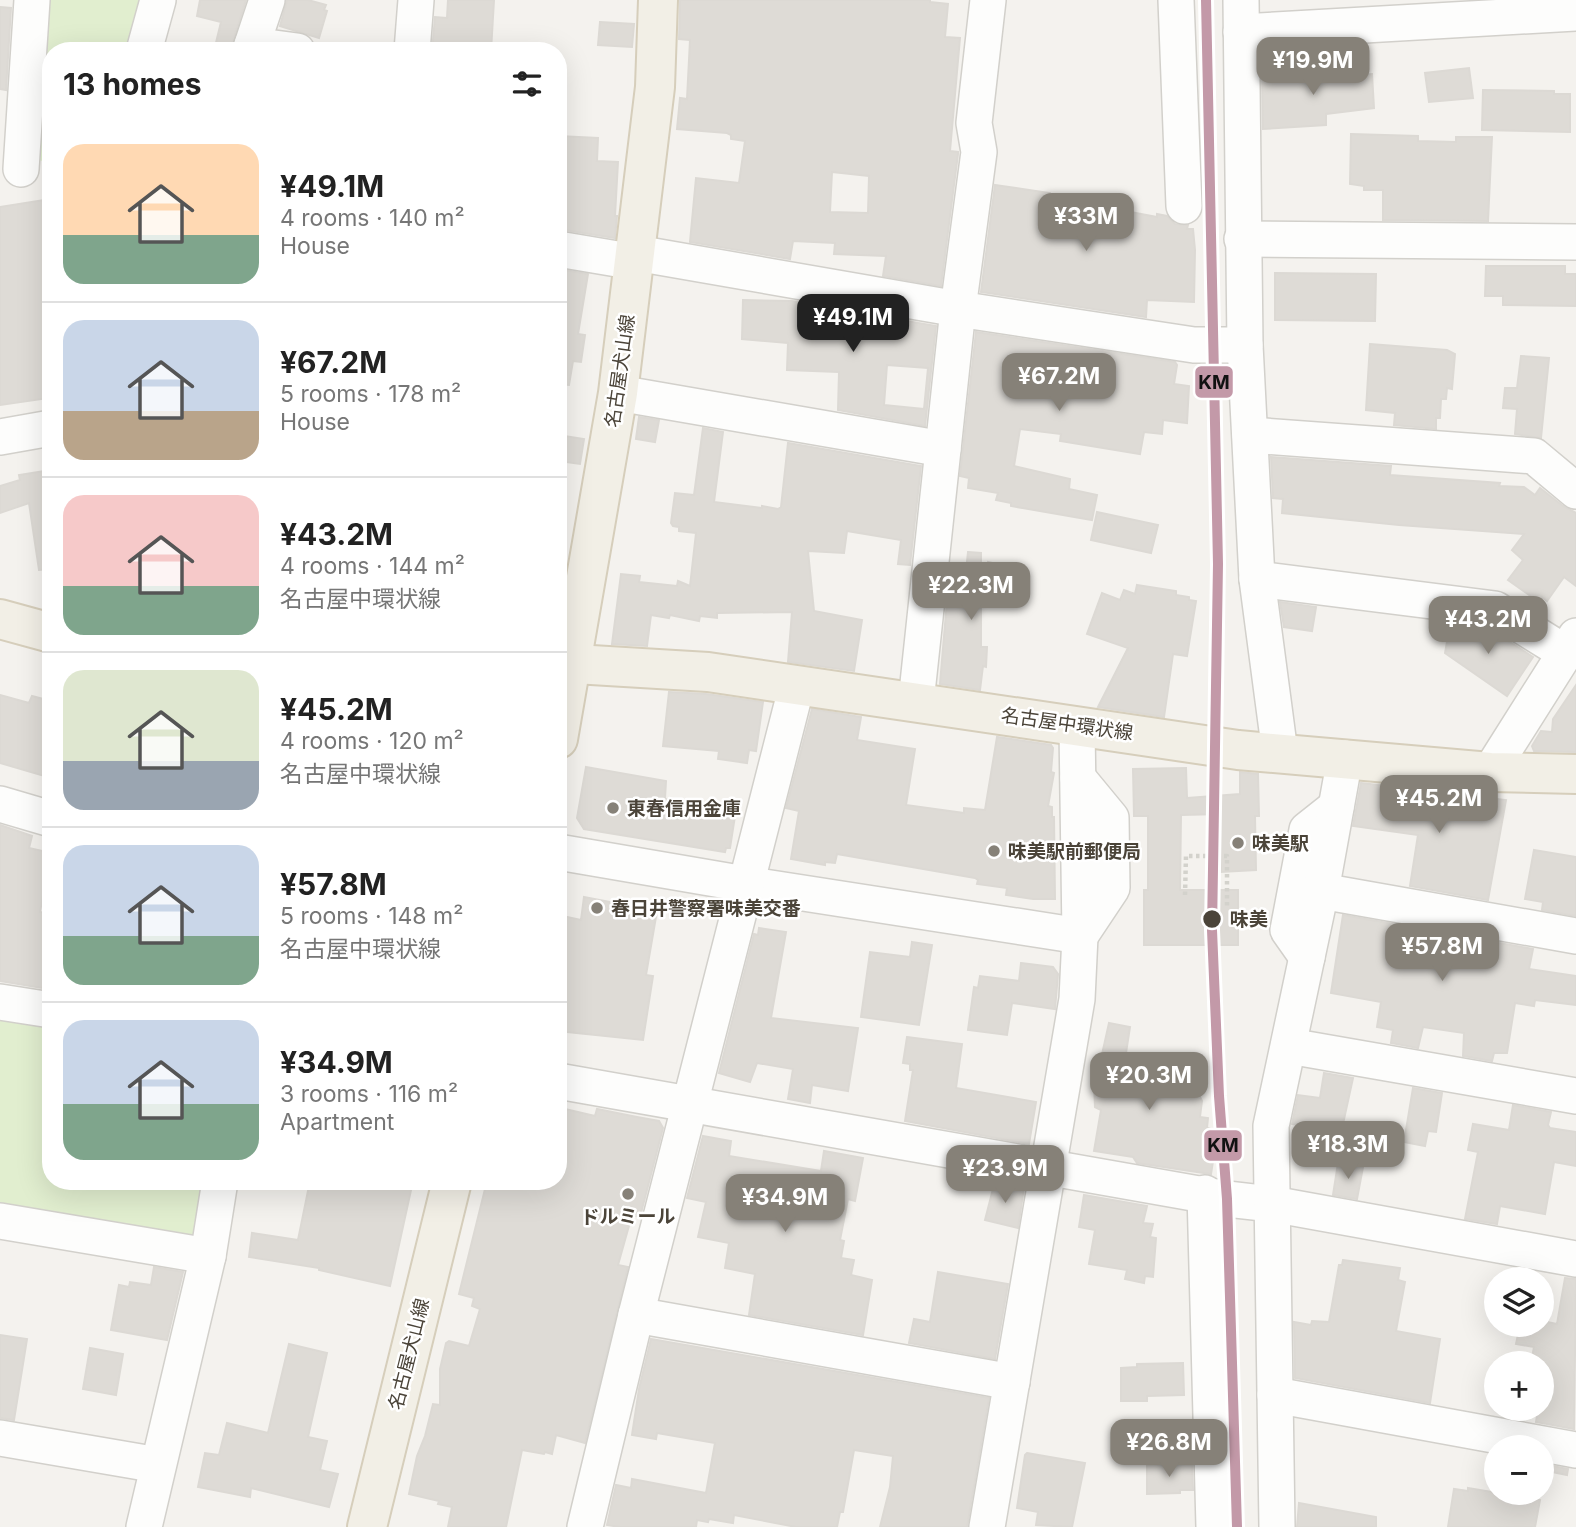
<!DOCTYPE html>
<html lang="en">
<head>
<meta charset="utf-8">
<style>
  body { margin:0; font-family:Inter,"Noto Sans JP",sans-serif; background:#f6f6f6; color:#222; height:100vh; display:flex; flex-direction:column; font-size:26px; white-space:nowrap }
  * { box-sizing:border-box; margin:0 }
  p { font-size:23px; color:#767676 }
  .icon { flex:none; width:38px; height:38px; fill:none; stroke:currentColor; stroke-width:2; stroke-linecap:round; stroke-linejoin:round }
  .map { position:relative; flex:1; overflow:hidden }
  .details { position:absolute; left:42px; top:42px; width:525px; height:1148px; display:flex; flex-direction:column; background:#fff; border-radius:28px; box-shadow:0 7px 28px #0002 }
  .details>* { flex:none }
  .tools { position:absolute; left:1484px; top:1267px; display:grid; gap:14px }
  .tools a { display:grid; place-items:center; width:70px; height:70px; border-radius:50%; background:#fff; box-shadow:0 7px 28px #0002; font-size:35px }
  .price { position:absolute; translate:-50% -60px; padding:0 16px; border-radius:14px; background:#868178; color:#fff; font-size:23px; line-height:46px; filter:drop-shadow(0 2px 4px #0008) }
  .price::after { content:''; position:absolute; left:50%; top:42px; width:21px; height:16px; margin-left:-10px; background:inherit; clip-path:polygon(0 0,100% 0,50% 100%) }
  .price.on { background:#222; color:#fff }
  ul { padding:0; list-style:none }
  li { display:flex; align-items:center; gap:21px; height:175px; padding:0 21px }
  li+li { border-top:2px solid #e0e0e0 }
  li span { display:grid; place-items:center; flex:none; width:196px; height:140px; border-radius:21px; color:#555 }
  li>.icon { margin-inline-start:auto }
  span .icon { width:84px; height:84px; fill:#fffc; stroke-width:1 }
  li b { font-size:30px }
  h2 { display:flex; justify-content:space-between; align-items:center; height:84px; padding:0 21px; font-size:30px }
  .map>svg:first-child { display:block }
</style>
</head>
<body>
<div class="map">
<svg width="1576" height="1527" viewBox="0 0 1576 1527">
  <rect width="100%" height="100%" fill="#f4f2ee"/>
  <!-- green -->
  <g fill="#e1eecf">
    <polygon points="38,0 148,0 134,51 51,51 51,162 36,160"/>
    <polygon points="0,1019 51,1028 51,1181 209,1181 202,1239 0,1209"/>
  </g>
  <!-- building -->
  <g fill="#dedbd6" stroke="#dcd9d4" stroke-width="2" fill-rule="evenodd">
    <polygon points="200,0 246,0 230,51 214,51 221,22 197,16"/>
    <polygon points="287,0 308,0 326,5 324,10 327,11 319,38 280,26"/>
    <polygon points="448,0 494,0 491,51 432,51 435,17 447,18"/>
    <path d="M 680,0 L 930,0 L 930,2 L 948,4 L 945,37 L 960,38 L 950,151 L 958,152 L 958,154 L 941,286 L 883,276 L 886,256 L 834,254 L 835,243 L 793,241 L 790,259 L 690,242 L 696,178 L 739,183 L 745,141 L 731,139 L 731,135 L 727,133 L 677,129 L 680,98 L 687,99 L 690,40 L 679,39 ZM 832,172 L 869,176 L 868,213 L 830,212 Z"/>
    <polygon points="0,7 11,8 6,90 0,89"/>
    <polygon points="600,22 634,24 632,47 598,45"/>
    <polygon points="1469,68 1473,98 1429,102 1425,73"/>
    <polygon points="1332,69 1332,77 1372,74 1374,108 1326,114 1326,125 1263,129 1262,80 1274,79 1273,73"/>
    <polygon points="1483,90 1554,91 1554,94 1570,94 1570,132 1482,130"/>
    <polygon points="1351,134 1418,136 1418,141 1456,142 1456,137 1492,137 1488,221 1383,220 1383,190 1364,190 1364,186 1350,184"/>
    <polygon points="558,136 598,138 597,161 618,162 615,216 617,216 615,238 558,229"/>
    <polygon points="995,185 1050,193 1050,196 1085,202 1087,195 1111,199 1110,206 1120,208 1120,210 1157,217 1157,214 1167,216 1175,224 1188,225 1187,229 1193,229 1195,250 1194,302 1147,300 1146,317 981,292"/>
    <polygon points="51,199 49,398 0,405 0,207"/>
    <polygon points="1486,266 1565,266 1565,274 1576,274 1576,306 1503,305 1503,296 1485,296"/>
    <polygon points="558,269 588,274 578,334 585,335 581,362 573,361 569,385 558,384"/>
    <polygon points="1275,273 1376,274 1375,321 1275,320"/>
    <path d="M 743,300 L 792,301 L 936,326 L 925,426 L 838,410 L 839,372 L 787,370 L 788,343 L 742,339 ZM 887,365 L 928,368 L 924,409 L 884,405 Z"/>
    <polygon points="976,332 1175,362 1177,365 1174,384 1189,386 1187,423 1163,420 1162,434 1144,432 1140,454 1060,441 1061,434 1020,429 1014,466 1070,479 1069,489 1097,495 1092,520 1011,506 1011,503 996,500 998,493 968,488 969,478 960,476"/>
    <polygon points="1370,344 1447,350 1455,354 1452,389 1447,388 1446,399 1441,399 1440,418 1436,418 1436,429 1394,425 1395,413 1366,410"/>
    <polygon points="1521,356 1549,358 1541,438 1515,434 1517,409 1503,408 1505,388 1517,388"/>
    <polygon points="639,417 659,420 655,442 636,439"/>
    <polygon points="703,428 723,432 714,502 762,508 762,506 778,509 781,507 788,443 921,466 910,565 898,564 901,540 847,531 844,553 808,551 814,611 862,620 854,671 788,662 792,612 717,613 717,618 700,616 699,621 670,615 669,618 651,615 647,646 612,644 621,574 640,576 639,582 677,586 678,581 690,586 696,533 679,531 679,527 673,526 671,523 675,493 694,495"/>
    <polygon points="558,435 584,439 580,464 558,461"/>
    <polygon points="1271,457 1391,466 1390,475 1500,483 1499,486 1524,487 1535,495 1540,488 1563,506 1576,513 1576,586 1564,577 1547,601 1542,597 1539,602 1508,580 1523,560 1512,550 1524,534 1399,525 1282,513 1283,499 1273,498"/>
    <polygon points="51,470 51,569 39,570 29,503 0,513 0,486 20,480 19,475"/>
    <polygon points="1097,512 1158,525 1151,553 1091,540"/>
    <polygon points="968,552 981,553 981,575 985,574 988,562 1018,569 1011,600 981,593 981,647 987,647 986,667 983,666 980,690 940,684 948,589 964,590"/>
    <polygon points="1137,585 1176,591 1176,595 1189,597 1189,600 1196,601 1187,656 1173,654 1164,717 1098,707 1128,648 1087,634 1102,593 1120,600 1124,590 1135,594"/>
    <polygon points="1280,602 1316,607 1312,631 1284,627"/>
    <polygon points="1462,625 1488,628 1533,657 1507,696 1445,653 1448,636 1453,636 1454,629 1462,630"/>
    <polygon points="1576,685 1576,752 1534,751 1532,746 1541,731 1552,732 1553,719"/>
    <polygon points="669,692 706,694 763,702 756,751 749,750 747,763 718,759 719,751 663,746"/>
    <polygon points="0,695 29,703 32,696 51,701 51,722 44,747 51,748 51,778 0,763"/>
    <polygon points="812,709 861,717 857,740 915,749 906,805 964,813 964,808 985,810 997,737 1051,745 1053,748 1051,772 1054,773 1048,806 1052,807 1052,817 1054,817 1055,899 1033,899 1006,895 1007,888 977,884 978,880 975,878 837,854 835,863 825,862 825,865 791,859 799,811 786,808"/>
    <polygon points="586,767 666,781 665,799 709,806 710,802 733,806 731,816 735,816 730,848 726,848 725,852 584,829 577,818"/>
    <polygon points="1186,768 1187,798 1240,794 1240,772 1258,774 1259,816 1255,816 1256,870 1221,872 1221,814 1181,815 1180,890 1238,890 1238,945 1144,945 1144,890 1148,890 1148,816 1134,816 1133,769"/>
    <polygon points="1361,783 1506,800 1488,900 1410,886 1418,835 1353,826"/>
    <polygon points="0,825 32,836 29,848 51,853 40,912 51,913 51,944 43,988 0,981"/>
    <polygon points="1534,850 1576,857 1576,916 1542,910 1543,902 1525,899"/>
    <polygon points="584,897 657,911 646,975 653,976 643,1040 558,1031 558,915 581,920"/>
    <polygon points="1343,915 1533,949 1529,969 1576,976 1576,1005 1535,1000 1534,1006 1515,1003 1507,1053 1494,1053 1492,1061 1463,1056 1464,1033 1423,1027 1418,1048 1391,1043 1393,1030 1377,1027 1381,1002 1331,993"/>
    <polygon points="759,928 786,932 771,1018 858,1028 848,1091 812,1085 810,1103 788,1099 793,1069 757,1063 750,1082 719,1073 754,934 758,935"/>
    <polygon points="912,942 932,945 919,1025 861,1017 870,952 910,957"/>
    <polygon points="1021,963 1053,967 1058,974 1055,1009 1012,1003 1007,1035 968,1030 974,987 978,988 980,976 1019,981"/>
    <polygon points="1109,1023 1130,1027 1124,1066 1194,1076 1197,1091 1202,1101 1200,1117 1208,1118 1207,1128 1211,1129 1210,1139 1213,1139 1211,1155 1214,1155 1211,1174 1137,1163 1133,1157 1094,1151 1101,1110 1095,1107 1094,1084 1097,1058 1101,1059"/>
    <polygon points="907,1037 962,1044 956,1088 1036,1102 1029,1144 905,1121 913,1070 910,1070 910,1064 903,1063"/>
    <polygon points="1324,1073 1353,1078 1341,1133 1292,1124 1298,1095 1320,1098"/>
    <polygon points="1413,1088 1442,1093 1436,1132 1428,1131 1425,1146 1404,1142"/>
    <polygon points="1513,1105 1551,1112 1548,1125 1550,1128 1576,1132 1576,1166 1554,1162 1545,1214 1500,1206 1497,1224 1465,1219 1478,1152 1468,1150 1473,1124 1509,1130"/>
    <polygon points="565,1109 595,1116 597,1109 637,1117 659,1121 663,1128 640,1217 632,1215 618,1265 628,1267 585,1443 556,1435 552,1454 545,1452 544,1454 522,1450 506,1527 448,1527 452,1507 438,1504 439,1501 409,1494 417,1456 425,1436 433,1404 440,1405 440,1369 446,1343 449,1341 469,1346 480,1309 472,1306 474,1298 459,1294 487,1181 558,1181 558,1113 564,1114"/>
    <polygon points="703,1136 731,1141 729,1156 821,1171 824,1151 863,1158 855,1201 848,1199 840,1240 844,1241 841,1258 854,1260 851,1275 872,1280 863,1335 749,1315 755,1274 725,1268 729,1243 698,1237 706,1202 687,1198"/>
    <polygon points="1338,1163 1363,1167 1357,1199 1333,1195"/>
    <polygon points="310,1181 413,1181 390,1286 319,1270 319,1268 249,1257 252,1233 298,1240"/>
    <polygon points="995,1181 1024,1188 1018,1228 985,1220"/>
    <polygon points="1084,1195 1147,1206 1143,1223 1153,1224 1150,1237 1156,1238 1153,1277 1145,1276 1144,1283 1125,1279 1127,1270 1089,1264 1095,1230 1079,1227"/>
    <polygon points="1343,1260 1400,1268 1398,1280 1405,1282 1396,1331 1440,1339 1430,1403 1295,1378 1294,1322 1311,1325 1312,1321 1329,1322 1339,1265 1342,1265"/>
    <polygon points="154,1267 183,1272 167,1340 111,1330 119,1285 129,1287 130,1282 151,1285"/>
    <polygon points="938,1272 1008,1284 995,1359 909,1343 914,1319 930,1322"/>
    <polygon points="1565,1278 1576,1279 1574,1429 1536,1422 1538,1409 1542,1409 1542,1363 1531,1363 1534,1347 1516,1344 1520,1325 1542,1325 1542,1321 1557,1324"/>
    <polygon points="0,1335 27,1339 14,1420 0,1418"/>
    <polygon points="651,1339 989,1398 967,1527 880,1527 890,1487 893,1456 854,1450 843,1512 840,1512 837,1527 796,1527 734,1515 733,1523 709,1519 708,1522 697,1520 696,1527 620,1527 607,1525 616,1485 631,1488 632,1479 706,1493 715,1443 657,1433 656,1439 632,1435 639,1389"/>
    <polygon points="289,1344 327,1353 308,1437 327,1441 320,1470 338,1474 329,1507 251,1488 250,1497 198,1487 205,1453 219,1455 227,1423 268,1433"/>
    <polygon points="90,1348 123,1354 116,1395 83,1389"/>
    <polygon points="1183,1363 1184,1395 1147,1396 1147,1401 1121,1401 1121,1368 1137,1367 1137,1364"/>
    <polygon points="1027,1453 1085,1463 1072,1527 1036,1525 1038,1512 1017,1508 1025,1455"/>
    <polygon points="1542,1464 1568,1469 1567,1475 1542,1470"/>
    <polygon points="1147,1465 1192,1465 1193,1490 1180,1490 1180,1493 1147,1494"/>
    <polygon points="1468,1488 1540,1500 1535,1527 1448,1527 1454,1489 1468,1491"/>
    <polygon points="1299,1503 1376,1517 1376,1527 1297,1527"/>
  </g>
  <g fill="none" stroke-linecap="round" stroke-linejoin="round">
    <defs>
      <g id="minor">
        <polyline points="1176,0 1184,206"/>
        <polyline points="1241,0 1245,345 1257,579 1280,753"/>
        <polyline points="1241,32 1576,13"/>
        <polyline points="252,45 297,51"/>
        <polyline points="144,51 158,0"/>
        <polyline points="250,51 267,0"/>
        <polyline points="412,51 416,0"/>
        <polyline points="21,169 32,0"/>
        <polyline points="1242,239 1576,242"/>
        <polyline points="558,249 635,262"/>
        <polyline points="636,253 958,309 1194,345 1245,345"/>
        <polyline points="618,393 943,449"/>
        <polyline points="1250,435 1534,456 1576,491"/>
        <polyline points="0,437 51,428"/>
        <polyline points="1257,579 1495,609 1564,652"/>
        <polyline points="916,702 958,309 979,152 974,123 988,0"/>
        <polyline points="1490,772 1576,636"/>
        <polyline points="0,804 51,819"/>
        <polyline points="558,852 745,884 1080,936 1112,888 1111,818 1078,778"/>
        <polyline points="1321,891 1576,936"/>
        <polyline points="1307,957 1288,930 1307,830 1336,807"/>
        <polyline points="0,1002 51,1010"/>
        <polyline points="1289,1046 1576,1096"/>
        <polyline points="558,1081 1227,1199 1272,1204 1576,1259"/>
        <polyline points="1205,1193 1214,1527"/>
        <polyline points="0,1221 208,1256"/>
        <polyline points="636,1315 1012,1382"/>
        <polyline points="1275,1395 1576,1450"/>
        <polyline points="0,1438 158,1465"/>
        <polyline points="144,1527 208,1256 220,1181"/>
        <polyline points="585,1527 636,1315 797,685"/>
        <polyline points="987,1527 1077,999 1080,936 1077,727"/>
        <polyline points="1277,1527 1271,1126 1321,891 1345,758"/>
      </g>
      <g id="major">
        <polyline points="0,619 51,633"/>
        <polyline points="558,663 708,672 1238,750 1490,772 1576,774"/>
        <polyline points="558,739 618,393 655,87 658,0"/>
        <polyline points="367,1527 452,1181"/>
      </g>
    </defs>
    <!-- minor casing -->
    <use href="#minor" stroke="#d2d0cb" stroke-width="38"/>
    <!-- major casing -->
    <use href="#major" stroke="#d6cebb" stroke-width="42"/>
    <!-- path -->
    <polyline stroke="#d3d2cc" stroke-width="4.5" stroke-dasharray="3.5 3.5" stroke-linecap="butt" points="1185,895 1186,856 1227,856 1227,908"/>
    <!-- minor -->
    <use href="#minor" stroke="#fdfdfc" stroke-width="35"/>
    <!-- major -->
    <use href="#major" stroke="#f2efe6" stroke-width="38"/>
    <defs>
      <polyline id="rail-1" points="1206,0 1218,564 1212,930 1219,1096 1227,1199 1237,1527"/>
    </defs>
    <!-- rail-1 casing -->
    <use href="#rail-1" stroke="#fff" stroke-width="16"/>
    <!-- rail-1 -->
    <use href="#rail-1" stroke="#c399a8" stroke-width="10"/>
  </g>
  <!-- markers -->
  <g fill="#868178" stroke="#fff" stroke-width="2.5">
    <circle cx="613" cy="808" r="7"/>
    <circle cx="1238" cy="843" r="7"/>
    <circle cx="994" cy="851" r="7"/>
    <circle cx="597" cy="908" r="7"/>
    <circle cx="628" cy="1194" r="7"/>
  </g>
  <circle fill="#4b4439" stroke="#fff" stroke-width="2.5" cx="1212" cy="919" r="10"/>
  <g text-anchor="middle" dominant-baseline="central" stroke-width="5" stroke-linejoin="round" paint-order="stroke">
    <!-- street labels -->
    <g font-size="19" fill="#4b4439" stroke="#fff">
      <text transform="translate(620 371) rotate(-82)">名古屋犬山線</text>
      <text transform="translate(1067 724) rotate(8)">名古屋中環状線</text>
      <text transform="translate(409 1354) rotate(-76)">名古屋犬山線</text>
    </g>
    <!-- poi labels -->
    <g font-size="19" font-weight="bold" fill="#4b4439" stroke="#fff" text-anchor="start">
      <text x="627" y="808">東春信用金庫</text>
      <text x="1252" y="843">味美駅</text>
      <text x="1008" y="851">味美駅前郵便局</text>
      <text x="611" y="908">春日井警察署味美交番</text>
      <text x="628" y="1216" text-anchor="middle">ドルミール</text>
    </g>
    <!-- stop labels -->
    <g font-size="19" font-weight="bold" fill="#4b4439" stroke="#fff" text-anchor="start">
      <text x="1230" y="919">味美</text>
    </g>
  </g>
  <g stroke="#fff" stroke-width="2.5">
    <rect x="1194" y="365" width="40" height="34" rx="7" fill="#c399a8"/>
    <rect x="1203" y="1129" width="40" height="33" rx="7" fill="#c399a8"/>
  </g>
  <g font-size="19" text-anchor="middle" font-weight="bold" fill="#111">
    <text x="1214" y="389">KM</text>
    <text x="1223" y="1152">KM</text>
  </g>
</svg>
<div class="tools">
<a><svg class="icon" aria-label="layers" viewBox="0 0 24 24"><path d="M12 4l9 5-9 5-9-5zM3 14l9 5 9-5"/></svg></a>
<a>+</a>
<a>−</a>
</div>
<b class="price" style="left:1313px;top:97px">¥19.9M</b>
<b class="price" style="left:1086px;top:253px">¥33M</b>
<b class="price on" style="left:853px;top:354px">¥49.1M</b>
<b class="price" style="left:1059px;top:413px">¥67.2M</b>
<b class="price" style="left:971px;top:622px">¥22.3M</b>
<b class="price" style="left:1488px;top:656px">¥43.2M</b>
<b class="price" style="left:1439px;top:835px">¥45.2M</b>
<b class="price" style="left:1442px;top:983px">¥57.8M</b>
<b class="price" style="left:1149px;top:1112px">¥20.3M</b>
<b class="price" style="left:1348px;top:1181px">¥18.3M</b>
<b class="price" style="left:1005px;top:1205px">¥23.9M</b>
<b class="price" style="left:785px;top:1234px">¥34.9M</b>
<b class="price" style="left:1169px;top:1479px">¥26.8M</b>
<section class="details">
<h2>13 homes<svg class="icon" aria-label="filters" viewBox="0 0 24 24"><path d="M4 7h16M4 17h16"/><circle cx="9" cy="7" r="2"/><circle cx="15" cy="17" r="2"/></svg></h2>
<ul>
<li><span style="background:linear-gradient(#ffd9b3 65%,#7fa58c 0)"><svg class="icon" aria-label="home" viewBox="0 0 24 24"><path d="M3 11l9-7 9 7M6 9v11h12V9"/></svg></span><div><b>¥49.1M</b><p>4 rooms · 140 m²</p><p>House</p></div></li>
<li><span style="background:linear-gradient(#c9d6e8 65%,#b9a48a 0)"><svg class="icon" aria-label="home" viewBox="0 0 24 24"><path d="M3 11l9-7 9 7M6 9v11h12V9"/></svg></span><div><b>¥67.2M</b><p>5 rooms · 178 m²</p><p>House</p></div></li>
<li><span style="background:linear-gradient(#f6c9c9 65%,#7fa58c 0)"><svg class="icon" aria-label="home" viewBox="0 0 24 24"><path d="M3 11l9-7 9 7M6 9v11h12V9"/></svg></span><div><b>¥43.2M</b><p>4 rooms · 144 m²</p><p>名古屋中環状線</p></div></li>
<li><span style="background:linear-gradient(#dfe7d0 65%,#9aa5b1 0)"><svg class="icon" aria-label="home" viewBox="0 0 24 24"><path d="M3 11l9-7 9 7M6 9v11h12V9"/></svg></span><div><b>¥45.2M</b><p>4 rooms · 120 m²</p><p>名古屋中環状線</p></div></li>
<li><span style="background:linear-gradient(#c9d6e8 65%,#7fa58c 0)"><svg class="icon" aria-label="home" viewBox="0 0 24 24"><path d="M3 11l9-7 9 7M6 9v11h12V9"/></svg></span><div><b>¥57.8M</b><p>5 rooms · 148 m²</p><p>名古屋中環状線</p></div></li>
<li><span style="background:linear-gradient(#c9d6e8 60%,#7fa58c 0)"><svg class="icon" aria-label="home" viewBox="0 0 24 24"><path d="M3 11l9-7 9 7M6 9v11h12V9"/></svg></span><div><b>¥34.9M</b><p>3 rooms · 116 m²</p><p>Apartment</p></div></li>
</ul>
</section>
</div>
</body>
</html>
